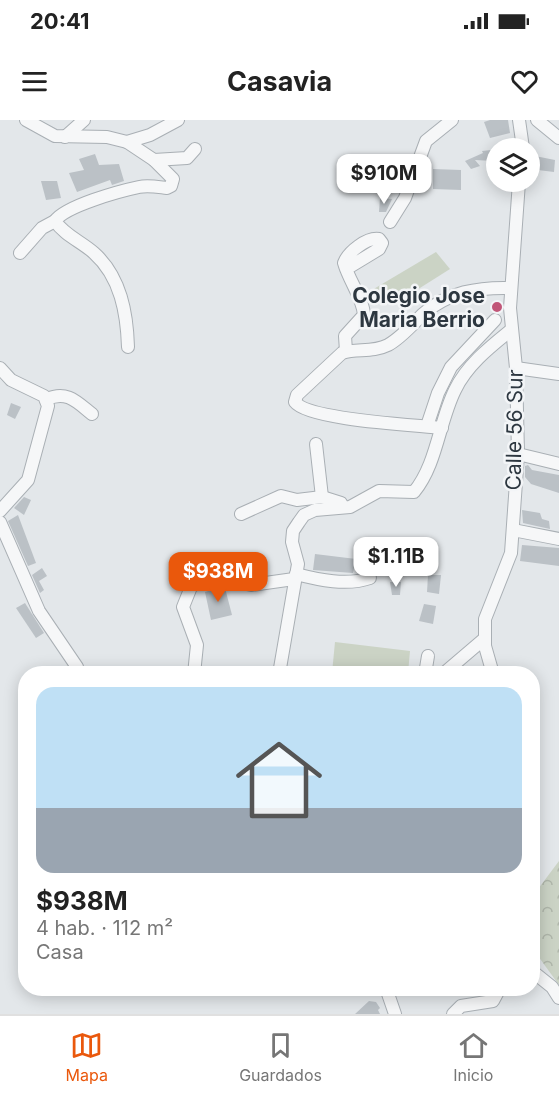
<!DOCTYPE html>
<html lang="es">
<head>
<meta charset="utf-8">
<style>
  body { margin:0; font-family:Inter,sans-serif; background:#f6f6f6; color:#222; height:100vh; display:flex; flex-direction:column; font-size:22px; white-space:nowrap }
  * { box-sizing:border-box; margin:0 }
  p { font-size:20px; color:#767676 }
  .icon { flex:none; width:33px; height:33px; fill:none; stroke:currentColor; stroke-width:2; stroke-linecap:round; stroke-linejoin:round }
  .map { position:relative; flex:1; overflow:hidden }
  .side { position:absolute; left:18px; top:546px; width:522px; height:330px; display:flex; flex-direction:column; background:#fff; border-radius:24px; box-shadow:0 3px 15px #0003 }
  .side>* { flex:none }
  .fabs { position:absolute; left:486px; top:18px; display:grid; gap:12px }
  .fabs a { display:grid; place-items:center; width:54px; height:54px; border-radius:50%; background:#fff; box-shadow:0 3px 15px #0003; font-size:30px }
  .price { position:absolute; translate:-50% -51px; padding:0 14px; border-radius:12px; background:#fff; color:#222; font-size:20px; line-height:39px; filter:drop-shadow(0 2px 3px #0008) }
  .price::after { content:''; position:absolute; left:50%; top:36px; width:18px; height:14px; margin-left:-9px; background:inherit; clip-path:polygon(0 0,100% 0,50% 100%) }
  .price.current { background:#ea580c; color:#fff }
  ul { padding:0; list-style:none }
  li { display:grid; align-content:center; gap:12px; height:318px; padding:0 18px }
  li span { display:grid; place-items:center; height:186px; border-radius:18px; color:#555 }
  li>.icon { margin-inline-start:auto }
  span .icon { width:108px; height:108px; fill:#fffc; stroke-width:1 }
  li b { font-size:26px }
  .status { display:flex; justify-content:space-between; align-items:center; height:42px; padding:0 30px; background:#fff; direction:ltr }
  .status svg { height:16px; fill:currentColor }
  header { display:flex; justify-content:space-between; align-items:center; height:78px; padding:0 18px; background:#fff; font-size:27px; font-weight:700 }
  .menu { display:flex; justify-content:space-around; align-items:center; height:84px; border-top:2px solid #e0e0e0; background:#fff; font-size:16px; color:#767676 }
  .menu a { display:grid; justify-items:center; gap:3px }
  .menu .current { color:#ea580c }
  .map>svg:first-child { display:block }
</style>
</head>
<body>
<div class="status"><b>20:41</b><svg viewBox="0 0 49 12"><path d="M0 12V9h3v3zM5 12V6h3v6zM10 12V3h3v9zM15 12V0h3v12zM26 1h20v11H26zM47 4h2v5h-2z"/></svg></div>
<header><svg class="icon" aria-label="menu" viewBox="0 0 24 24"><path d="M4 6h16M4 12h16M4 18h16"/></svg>Casavia<svg class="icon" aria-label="heart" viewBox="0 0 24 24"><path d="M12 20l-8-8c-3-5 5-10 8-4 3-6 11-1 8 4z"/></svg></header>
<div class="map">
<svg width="559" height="894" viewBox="0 0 559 894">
  <defs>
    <pattern id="forest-crowns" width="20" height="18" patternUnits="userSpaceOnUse" patternTransform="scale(1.5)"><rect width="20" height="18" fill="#cbd3c5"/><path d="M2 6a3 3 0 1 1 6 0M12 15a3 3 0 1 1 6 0" fill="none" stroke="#afb6aa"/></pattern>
  </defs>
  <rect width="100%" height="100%" fill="#e3e7ea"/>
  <!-- forest -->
  <polygon fill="url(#forest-crowns)" points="559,741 559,865 538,836 533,814 532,777"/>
  <!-- garden -->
  <g fill="#cbd3c5">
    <polygon points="436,132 450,149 393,185 372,170"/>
    <polygon points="335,522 410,531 408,553 332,553"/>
  </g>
  <!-- building -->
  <g fill="#bbc1c6">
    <polygon points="490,0 508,0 510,13 490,18 484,2"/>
    <polygon points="491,30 494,41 475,40 480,46 471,49 465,41 483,33 482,31"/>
    <polygon points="95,34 99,45 119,44 124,61 112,65 110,60 77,72 69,53 84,50 79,39"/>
    <polygon points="535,36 555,40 554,52 538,50"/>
    <polygon points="433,49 461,50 461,70 433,69"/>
    <polygon points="41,61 57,61 61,78 46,80"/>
    <polygon points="380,78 392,79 386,92 379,92"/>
    <polygon points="11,283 21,287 15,299 7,295"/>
    <polygon points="528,345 532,350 559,355 559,373 531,364 525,357 525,346"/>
    <polygon points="24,377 31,380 24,395 14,388"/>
    <polygon points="522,390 540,393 542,399 549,401 550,409 523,403"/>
    <polygon points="18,395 36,443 28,446 8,401"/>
    <polygon points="522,425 559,428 559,446 520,441"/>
    <polygon points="315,434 356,439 353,453 313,450"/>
    <polygon points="42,448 47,456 39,461 44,470 40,473 32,455"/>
    <polygon points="428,455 441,455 439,474 427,472"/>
    <polygon points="390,462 401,462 400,475 392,475"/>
    <polygon points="221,467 225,468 232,495 211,500 205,472"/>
    <polygon points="25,483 44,513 36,518 16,488"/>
    <polygon points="424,484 436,486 433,504 419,501"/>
    <polygon points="369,881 376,882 380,888 378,890 380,894 355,894"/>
  </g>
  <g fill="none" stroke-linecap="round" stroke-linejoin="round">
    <defs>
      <g id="minor">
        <path d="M 26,0 L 55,16 L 107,17 L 127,22 L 154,40 L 173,59 L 171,66 L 167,68 C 158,67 148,65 139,67 C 120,71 65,86 55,101 C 64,115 82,122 94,133 C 121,157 127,194 128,227"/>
        <polyline points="519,0 523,28"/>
        <polyline points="537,0 559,18"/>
        <polyline points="65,17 84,0"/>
        <polyline points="127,22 150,15 178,0"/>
        <polyline points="154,40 187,38 195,29"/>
        <polyline points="390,102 405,78 426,21 452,0"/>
        <polyline points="20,133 42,108 55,101"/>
        <path d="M 346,149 L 379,129 L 382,123 L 379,119 C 367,117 348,132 344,143 C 349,161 363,178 364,195 L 345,216 L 346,231"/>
        <polyline points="0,248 11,260 44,276 48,286 28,360 0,391"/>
        <polyline points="516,248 559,254"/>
        <path d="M 47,279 C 67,270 77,282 92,294"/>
        <polyline points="427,306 438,273 451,247 495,200"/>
        <path d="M 442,308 C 416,305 308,300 295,282 L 297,275 L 342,233 C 357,228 372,233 388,225 C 401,218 412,205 423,194 C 448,172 478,167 511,168"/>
        <polyline points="316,324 322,377"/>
        <polyline points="518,334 559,344"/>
        <polyline points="241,394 281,376 297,380 322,377 341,383"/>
        <polyline points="0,402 39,491 77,547"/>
        <polyline points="513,410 559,419"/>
        <path d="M 296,454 C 319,460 347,466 370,458"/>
        <polyline points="194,554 197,525 183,487 191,467 201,460 214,457 251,465 294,459"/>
        <path d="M 279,554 L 298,444 L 292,422 L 293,411 L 299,402 L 304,395 L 315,390 L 350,387 L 379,371 L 414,372 C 437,344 439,302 455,270 C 467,245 490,227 511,210"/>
        <polyline points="425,554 428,536"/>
        <polyline points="443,554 484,519"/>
        <polyline points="493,554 485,526 485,499 511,433 518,334 516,248 510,188 519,62"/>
        <polyline points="532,851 552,867 559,878"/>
        <polyline points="386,868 395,894"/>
        <polyline points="453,894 461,886 493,881 500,868"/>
      </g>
    </defs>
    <!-- minor casing -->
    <use href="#minor" stroke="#a9afb4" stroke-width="14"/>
    <!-- minor -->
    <use href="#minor" stroke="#f6f7f8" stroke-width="12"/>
  </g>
  <!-- markers -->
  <circle fill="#c15678" stroke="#f3f5f7" stroke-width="2" cx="497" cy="187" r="6"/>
  <g text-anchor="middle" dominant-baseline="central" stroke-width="5" stroke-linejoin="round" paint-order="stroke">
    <!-- poi labels -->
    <g font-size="21" font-weight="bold" fill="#2d3740" stroke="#f3f5f7" text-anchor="end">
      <text x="485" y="175">Colegio Jose<tspan x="485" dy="24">Maria Berrio</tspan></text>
    </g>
    <!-- street labels -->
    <g font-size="21" fill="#2d3740" stroke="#f3f5f7">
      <text transform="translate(514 310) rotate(-89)">Calle 56 Sur</text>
    </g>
  </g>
</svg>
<div class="fabs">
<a><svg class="icon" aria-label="layers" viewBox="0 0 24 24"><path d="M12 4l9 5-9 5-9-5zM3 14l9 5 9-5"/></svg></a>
</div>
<b class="price" style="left:384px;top:85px">$910M</b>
<b class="price" style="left:396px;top:468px">$1.11B</b>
<b class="price current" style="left:218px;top:483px">$938M</b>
<section class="side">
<ul>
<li><span style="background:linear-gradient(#bfe0f5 65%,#9aa5b1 0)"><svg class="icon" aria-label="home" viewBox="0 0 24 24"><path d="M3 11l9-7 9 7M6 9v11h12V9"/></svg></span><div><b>$938M</b><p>4 hab. · 112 m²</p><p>Casa</p></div></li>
</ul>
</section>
</div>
<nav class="menu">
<a class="current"><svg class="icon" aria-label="map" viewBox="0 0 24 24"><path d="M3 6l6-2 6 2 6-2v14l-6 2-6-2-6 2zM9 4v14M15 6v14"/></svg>Mapa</a>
<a><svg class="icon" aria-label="saved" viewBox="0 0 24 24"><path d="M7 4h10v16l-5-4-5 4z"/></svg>Guardados</a>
<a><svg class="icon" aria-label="home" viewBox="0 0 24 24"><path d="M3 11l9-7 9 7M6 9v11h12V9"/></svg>Inicio</a>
</nav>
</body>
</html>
